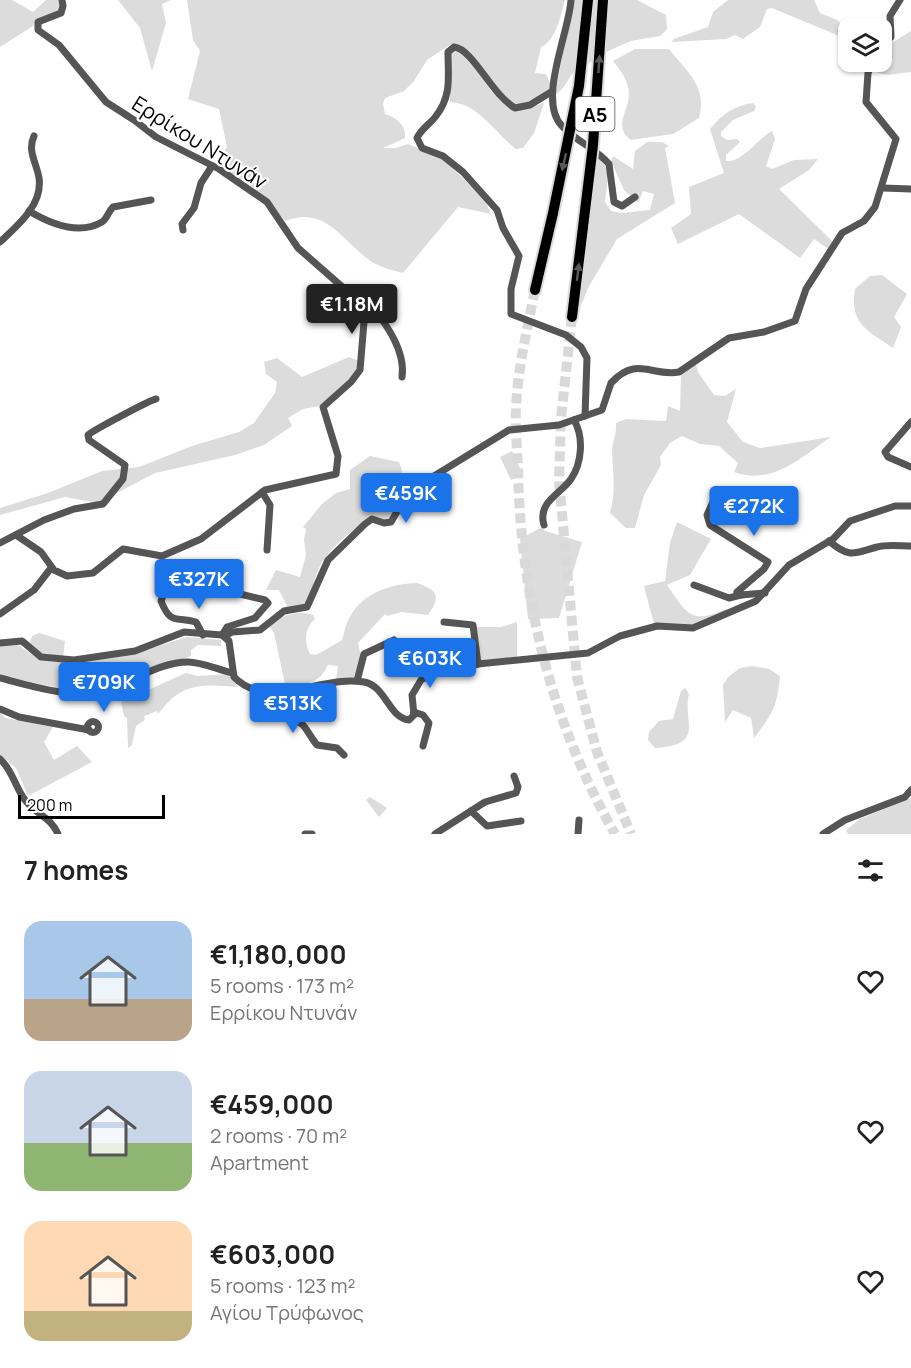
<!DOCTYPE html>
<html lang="en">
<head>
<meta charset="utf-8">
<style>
  body { margin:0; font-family:Manrope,sans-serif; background:#f2f2f2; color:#222; height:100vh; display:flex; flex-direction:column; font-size:22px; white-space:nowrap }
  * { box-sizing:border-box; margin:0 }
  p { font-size:20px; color:#767676 }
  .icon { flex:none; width:33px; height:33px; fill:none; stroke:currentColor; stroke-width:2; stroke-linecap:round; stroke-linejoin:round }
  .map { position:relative; height:834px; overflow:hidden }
  .drawer { display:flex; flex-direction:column; background:#fff; flex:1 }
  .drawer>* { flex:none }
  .buttons { position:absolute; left:838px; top:18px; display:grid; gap:12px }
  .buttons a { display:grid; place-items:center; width:54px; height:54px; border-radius:12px; background:#fff; box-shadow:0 2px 4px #0004; font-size:30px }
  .scale { position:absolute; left:18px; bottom:15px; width:147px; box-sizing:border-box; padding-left:6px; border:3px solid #000; border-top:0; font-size:16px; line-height:21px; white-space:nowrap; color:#000; -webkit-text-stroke:4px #fff; paint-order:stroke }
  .price { position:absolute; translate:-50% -51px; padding:0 14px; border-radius:6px; background:#1a73e8; color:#fff; font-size:20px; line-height:39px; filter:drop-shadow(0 2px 3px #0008) }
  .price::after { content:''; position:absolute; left:50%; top:36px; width:18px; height:14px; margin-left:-9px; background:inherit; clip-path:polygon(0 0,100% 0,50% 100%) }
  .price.active { background:#222; color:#fff }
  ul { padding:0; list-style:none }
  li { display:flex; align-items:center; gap:18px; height:150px; padding:0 24px }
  li span { display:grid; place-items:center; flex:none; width:168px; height:120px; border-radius:18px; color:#555 }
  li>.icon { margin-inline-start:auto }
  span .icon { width:72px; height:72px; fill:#fffc; stroke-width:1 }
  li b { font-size:26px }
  h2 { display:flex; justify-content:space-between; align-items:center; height:72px; padding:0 24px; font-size:26px }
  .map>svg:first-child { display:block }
</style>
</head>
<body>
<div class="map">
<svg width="911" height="834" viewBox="0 0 911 834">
  <rect width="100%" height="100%" fill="#fff"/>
  <!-- green -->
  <g fill="#dcdcdc">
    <polygon points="0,0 12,0 33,12 46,0 60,0 61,10 35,22 33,26 0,47"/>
    <polygon points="118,0 171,0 162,4 166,23 152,71 140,28"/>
    <path d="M 187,0 L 565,0 C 561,14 556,41 541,47 L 535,73 L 546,74 L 550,83 L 549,90 L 522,107 L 508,102 L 469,51 L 451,44 L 427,60 L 414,81 L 404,91 L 385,98 L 383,104 L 385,114 C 397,118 406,125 405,138 L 383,148 L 396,148 L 408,144 L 442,158 L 485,200 L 491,214 L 458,207 L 403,273 C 392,270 382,268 372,262 C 342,242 327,205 285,221 L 269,201 L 228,171 L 223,152 L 227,147 L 219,109 L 188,99 L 200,51 L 193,40 Z"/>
    <polygon points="573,0 637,0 666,15 667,29 660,36 631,41 608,51 572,74 563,88 555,95"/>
    <polygon points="728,0 814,0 820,13 837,20 849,31 849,40 772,8 767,9 760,27 743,39 735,35 726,39 671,42 674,39 708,27 713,12"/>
    <polygon points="911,31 911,72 888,75 875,72 875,62 882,62 882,49"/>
    <path d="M 455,49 L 472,62 L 491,91 L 514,110 L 523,110 L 544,103 L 534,133 L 523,148 L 516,149 C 495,133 478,103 450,102 L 450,53 Z"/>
    <path d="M 635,49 L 669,49 C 687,72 708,87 699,118 L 673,134 L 631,140 C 613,127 628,112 629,95 C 629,81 621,71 613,61 Z"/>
    <path d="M 753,103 L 756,107 L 754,111 L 733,120 L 721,132 L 721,136 L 727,140 L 737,139 L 740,142 L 726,155 L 726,161 C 743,163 758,138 772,131 L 775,139 L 766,166 L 772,169 L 794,160 L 818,159 L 809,170 L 779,189 L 832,241 L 830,250 L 814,239 L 800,258 L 739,214 L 678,244 L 671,228 L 691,214 L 689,187 L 724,173 L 710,129 C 721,115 735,105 753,103 Z"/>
    <path d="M 647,142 L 662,142 L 669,146 L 665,148 L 675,203 L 617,239 L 588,288 L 576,318 L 596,155 C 612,169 607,182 605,202 L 611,211 L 621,213 L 650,210 L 654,194 L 643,191 L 638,203 L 624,190 L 611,161 L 613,156 L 633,169 L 635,151 Z"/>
    <path d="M 882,275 L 907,294 L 894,317 L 901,327 L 893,348 C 869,331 849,325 855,289 L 870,276 Z"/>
    <polygon points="349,357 359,361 357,374 320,406 303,409 288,418 292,426 264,445 235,455 155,473 98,503 65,497 0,515 0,508 48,493 102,471 139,467 192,446 239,432 254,423 275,393 277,382 266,374 264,362 277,358 302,377"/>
    <path d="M 695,362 L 698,372 L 714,395 L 725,396 L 736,389 L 727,422 L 743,442 L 760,448 L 831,437 C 801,457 773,486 734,472 L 738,463 L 719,446 L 700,444 L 682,436 L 670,443 L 660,457 L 661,465 L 644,495 L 635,528 L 626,528 L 610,513 C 616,492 613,473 612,451 C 612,442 617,434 616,423 L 626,419 L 666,421 L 668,406 L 680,411 L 681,373 Z"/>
    <polygon points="512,451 523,475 511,480 500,457"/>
    <path d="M 370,456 L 399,462 C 407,479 402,509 386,520 C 364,515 332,546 321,564 C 314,576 313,592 305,604 L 288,608 L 279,590 L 266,590 L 276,570 L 300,577 L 306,555 L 304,540 L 306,529 L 303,527 L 322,504 L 336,493 L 350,489 L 350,470 Z"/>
    <path d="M 677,522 L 711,539 L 690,575 L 667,585 C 687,614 691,625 726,609 L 729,612 L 693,627 L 654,624 L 644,586 L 665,581 L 670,543 Z"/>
    <polygon points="542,527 545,531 582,542 559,618 528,619 520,539"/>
    <path d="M 417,583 C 437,590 442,596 428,615 L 401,612 L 387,616 L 385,614 L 358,643 L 361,657 L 355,680 L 336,680 L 338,666 L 328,665 C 317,686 307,684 285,684 L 274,633 L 269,626 C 280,615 299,610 313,615 L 315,619 C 304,629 304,641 310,654 L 316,655 L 341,641 C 345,635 344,629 347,623 C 359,594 388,584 417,583 Z"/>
    <polygon points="517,622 517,657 478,663 476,627 501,627"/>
    <polygon points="39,633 65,641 63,658 43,656 29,645 32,636"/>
    <polygon points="187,637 221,640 221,646 198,645 191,650 191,656 96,691 55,687 0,676 0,646 18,645 42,661 76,663 130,655"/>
    <path d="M 752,666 L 769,669 L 780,676 C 777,707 773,713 754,738 L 751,718 L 733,710 L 725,722 L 723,685 L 728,677 L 740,668 Z"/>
    <path d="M 186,673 L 198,676 L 229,674 L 238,687 C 201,684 182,682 158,714 L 157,711 L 144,716 L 145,720 L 136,726 L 132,745 L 128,748 L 127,718 L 124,716 L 121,702 Z"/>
    <path d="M 685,688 L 689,694 C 682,721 707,745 655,748 L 648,740 L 649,732 L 659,721 L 673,719 L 681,691 Z"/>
    <polygon points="0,712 5,718 53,727 44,742 54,760 77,746 92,762 28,796 16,768 0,755"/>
    <polygon points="370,797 387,808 379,817 366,800"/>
    <polygon points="911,798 911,834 848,834 846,830 860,819"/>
  </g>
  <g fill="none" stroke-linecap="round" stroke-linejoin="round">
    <!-- highway-tunnel -->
    <g stroke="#d9d9d9" stroke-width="10" stroke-dasharray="10 5" stroke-linecap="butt">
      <path d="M 535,290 C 527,329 518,368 516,407 C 515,427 517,447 518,467 C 520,595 551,722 615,834"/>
      <polyline points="572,317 561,418 559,481 577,677 597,752 631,834"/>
    </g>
    <defs>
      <g id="highway">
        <polyline points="535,290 553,213"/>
        <polyline points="572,317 583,227"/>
      </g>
    </defs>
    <!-- highway casing -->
    <use href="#highway" stroke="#dbdbdb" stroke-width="14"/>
    <!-- minor -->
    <g stroke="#555" stroke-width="7">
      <path d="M 571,0 C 569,33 537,101 562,126 C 576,141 596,149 609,164 L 614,202 L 622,206 L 635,197"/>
      <polyline points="882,46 891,37 890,16 900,0"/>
      <path d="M 551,92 L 530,105 L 515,108 C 491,94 473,49 454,47 L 448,52 C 448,77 452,95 436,116 C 430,124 421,129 417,138 L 422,148 L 443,156 L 463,172 L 497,210 L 503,228 L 519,256 L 511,289 L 511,314 L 566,335 L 581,347 L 587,358 L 585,416"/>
      <polyline points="883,188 911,189"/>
      <path d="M 29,211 C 49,223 78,236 102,222 C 107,219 108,212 113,207 L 151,200"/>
      <polyline points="183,230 182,224 194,208 201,183 212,166"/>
      <path d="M 0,242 C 17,226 43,205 39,178 C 37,164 27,151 34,136"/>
      <path d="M 359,304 L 370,303 C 385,323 406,350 402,377"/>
      <polyline points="911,422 885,452 888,457 911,467"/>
      <polyline points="718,491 707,515 710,525 768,562 764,569 737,592 741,595 765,593"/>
      <polyline points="262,492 270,505 267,550"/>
      <path d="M 544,525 C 537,502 561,494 571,479 C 582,463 584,437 574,420"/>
      <polyline points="16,535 41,552 54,570 67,576 93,573 123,549 162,556 201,539 265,490 336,474 338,456 323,407 351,382 360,370 364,322 362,309 355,298 298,248 267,202 219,169 156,137 134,120 106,102 59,45 38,30 38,22 61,13 63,6 62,0"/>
      <path d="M 829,541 C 850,559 854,553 877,547 C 887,544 901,546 911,546"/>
      <path d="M 0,543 L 44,520 L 74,509 L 103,504 L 123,479 L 125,465 L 89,440 L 88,435 C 92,431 150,400 156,399"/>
      <polyline points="694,585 729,598 741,595"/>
      <path d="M 164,593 L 161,601 C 171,626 176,616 196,622 L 203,635"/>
      <polyline points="0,614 34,590 51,568"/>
      <polyline points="444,622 473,625 478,664"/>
      <polyline points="222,635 227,627 255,618 268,603 265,600 236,593"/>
      <path d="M 224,636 L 232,632 L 260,630 L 284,611 L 307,607 L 328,560 L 365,524 L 372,519 L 384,523 L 391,522 L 402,503 L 434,476 L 509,430 L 559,425 L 602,410 L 611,383 C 637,355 651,377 679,372 L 729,338 L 764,332 L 795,321 L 806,289 L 842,233 L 864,221 L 875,207 L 896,139 L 866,102 L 868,73 L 873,62"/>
      <path d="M 0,643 L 22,641 L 41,657 L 74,660 L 135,651 L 184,632 L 222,635 L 229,641 L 234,677 C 268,712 323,674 364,682 C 386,686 388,717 409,720 L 414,715 L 412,695 L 421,680 L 429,675 L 478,664 L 588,653 L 620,636 L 657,626 L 693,628 L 756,601 L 789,565 L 833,539 L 850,521 L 895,506 L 911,506"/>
      <path d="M 0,678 C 27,685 63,696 91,693 C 125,689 154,662 188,662 C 202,662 219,670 233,673"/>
      <polyline points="357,681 364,654 394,640"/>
      <path d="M 273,692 C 277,718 286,711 303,725 C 308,731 312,739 317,745 L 337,748 L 344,755"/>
      <polyline points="0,709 19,717 89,730"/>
      <polyline points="414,712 423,715 429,723 423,746"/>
      <circle cx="93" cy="727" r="5.5"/>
      <path d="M 0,759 C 13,771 15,787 25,800 C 35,814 51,817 58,834"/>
      <polyline points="471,811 487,826 521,821"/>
      <polyline points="305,834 312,834"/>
      <polyline points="435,834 485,802 516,793 518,787 514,776"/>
      <polyline points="578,834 579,820"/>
      <polyline points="823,834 845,820 905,797 911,790"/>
    </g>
    <!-- highway -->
    <use href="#highway" stroke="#000" stroke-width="10"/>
    <defs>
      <g id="highway-bridge">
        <polyline points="553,213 579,86 588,0"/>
        <polyline points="583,227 593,145 603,0"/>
      </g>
    </defs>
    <!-- highway-bridge casing -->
    <use href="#highway-bridge" stroke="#dbdbdb" stroke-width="14" stroke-linecap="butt"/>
    <!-- highway-bridge -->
    <use href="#highway-bridge" stroke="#000" stroke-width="10"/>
  </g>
  <!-- one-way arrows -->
  <defs><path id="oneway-solid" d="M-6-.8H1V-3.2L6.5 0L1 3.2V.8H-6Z" transform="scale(1.5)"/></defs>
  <g fill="#595959">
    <use href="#oneway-solid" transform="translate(599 64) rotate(-86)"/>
    <use href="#oneway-solid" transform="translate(564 162) rotate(103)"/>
    <use href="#oneway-solid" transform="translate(578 272) rotate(-83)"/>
  </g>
  <g text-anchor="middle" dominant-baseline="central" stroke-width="4.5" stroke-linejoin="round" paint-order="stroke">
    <!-- shield labels -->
    <rect fill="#fff" stroke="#4c4c4c" stroke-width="1.5" x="575.5" y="97" width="39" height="34" rx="4.5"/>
    <g font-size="20" font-weight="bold" fill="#000">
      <text x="595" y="114">Α5</text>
    </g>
    <!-- street labels -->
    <g font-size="21" fill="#000" stroke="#fff">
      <text transform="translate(200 142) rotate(32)">Ερρίκου Ντυνάν</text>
    </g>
  </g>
</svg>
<div class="buttons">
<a><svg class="icon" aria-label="layers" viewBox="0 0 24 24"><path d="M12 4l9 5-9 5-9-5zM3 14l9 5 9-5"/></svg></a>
</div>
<div class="scale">200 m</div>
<b class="price active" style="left:352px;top:335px">€1.18M</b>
<b class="price" style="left:406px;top:524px">€459K</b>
<b class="price" style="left:754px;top:537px">€272K</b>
<b class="price" style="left:199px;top:610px">€327K</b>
<b class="price" style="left:430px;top:689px">€603K</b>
<b class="price" style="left:104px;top:713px">€709K</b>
<b class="price" style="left:293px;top:734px">€513K</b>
</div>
<section class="drawer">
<h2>7 homes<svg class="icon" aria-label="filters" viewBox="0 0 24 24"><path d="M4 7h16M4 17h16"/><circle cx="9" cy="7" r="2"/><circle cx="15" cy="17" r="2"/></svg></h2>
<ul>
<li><span style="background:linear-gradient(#a9c7e8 65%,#b9a48a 0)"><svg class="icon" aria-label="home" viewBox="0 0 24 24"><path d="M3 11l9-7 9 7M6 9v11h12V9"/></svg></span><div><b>€1,180,000</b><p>5 rooms · 173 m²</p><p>Ερρίκου Ντυνάν</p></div><svg class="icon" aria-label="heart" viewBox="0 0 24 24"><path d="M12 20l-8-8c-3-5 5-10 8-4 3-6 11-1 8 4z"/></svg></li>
<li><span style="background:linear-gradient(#c9d6e8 60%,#8fb573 0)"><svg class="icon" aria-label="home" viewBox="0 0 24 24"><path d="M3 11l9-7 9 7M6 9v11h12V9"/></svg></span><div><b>€459,000</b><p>2 rooms · 70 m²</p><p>Apartment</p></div><svg class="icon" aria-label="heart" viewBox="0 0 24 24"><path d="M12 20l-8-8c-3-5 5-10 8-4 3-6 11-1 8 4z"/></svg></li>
<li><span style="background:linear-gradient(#ffd9b3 75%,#c2b280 0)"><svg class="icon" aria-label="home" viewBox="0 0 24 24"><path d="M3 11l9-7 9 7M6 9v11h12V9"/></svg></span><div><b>€603,000</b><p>5 rooms · 123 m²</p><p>Αγίου Τρύφωνος</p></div><svg class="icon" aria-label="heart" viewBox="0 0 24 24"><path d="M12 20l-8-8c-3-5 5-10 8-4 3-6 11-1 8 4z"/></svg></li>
</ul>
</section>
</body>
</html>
